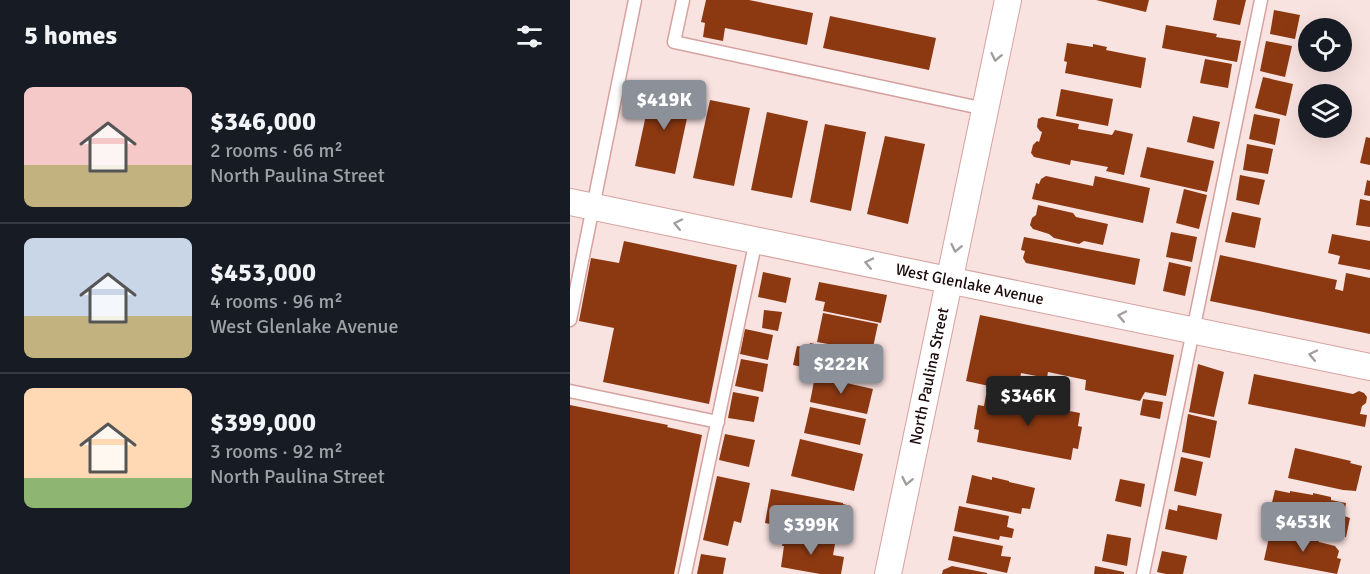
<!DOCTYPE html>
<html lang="en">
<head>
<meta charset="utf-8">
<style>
  body { margin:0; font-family:Signika,sans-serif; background:#242831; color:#f1f3f6; height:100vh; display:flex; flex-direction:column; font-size:22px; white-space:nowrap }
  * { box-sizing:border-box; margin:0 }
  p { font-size:20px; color:#9ea1a6 }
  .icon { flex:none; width:33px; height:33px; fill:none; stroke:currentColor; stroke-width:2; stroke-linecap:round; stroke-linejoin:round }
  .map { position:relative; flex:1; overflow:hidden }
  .details { display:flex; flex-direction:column; background:#171b24; width:570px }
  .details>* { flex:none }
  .fabs { position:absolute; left:728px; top:18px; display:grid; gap:12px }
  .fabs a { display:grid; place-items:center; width:54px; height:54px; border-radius:50%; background:#171b24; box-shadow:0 6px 24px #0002; font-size:30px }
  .price { position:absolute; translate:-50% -51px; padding:0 14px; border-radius:6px; background:#8c9099; color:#fff; font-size:20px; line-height:39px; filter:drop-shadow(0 2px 3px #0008) }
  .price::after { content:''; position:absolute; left:50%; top:36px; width:18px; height:14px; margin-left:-9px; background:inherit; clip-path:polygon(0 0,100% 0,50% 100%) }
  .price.selected { background:#222; color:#fff }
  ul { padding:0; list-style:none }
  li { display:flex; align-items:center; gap:18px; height:150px; padding:0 24px }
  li+li { border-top:2px solid #363941 }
  li span { display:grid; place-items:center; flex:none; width:168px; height:120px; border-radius:9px; color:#555 }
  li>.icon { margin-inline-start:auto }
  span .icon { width:72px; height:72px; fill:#fffc; stroke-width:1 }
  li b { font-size:26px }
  h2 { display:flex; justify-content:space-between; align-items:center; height:72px; padding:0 24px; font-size:26px }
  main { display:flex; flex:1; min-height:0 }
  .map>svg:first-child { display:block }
</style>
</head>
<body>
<main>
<section class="details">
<h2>5 homes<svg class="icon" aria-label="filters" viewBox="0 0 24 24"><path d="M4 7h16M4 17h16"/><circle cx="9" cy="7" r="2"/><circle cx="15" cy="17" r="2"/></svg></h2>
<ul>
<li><span style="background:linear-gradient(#f6c9c9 65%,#c2b280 0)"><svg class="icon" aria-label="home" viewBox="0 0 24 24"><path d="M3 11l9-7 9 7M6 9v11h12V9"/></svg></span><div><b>$346,000</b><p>2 rooms · 66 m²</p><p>North Paulina Street</p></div></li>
<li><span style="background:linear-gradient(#c9d6e8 65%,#c2b280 0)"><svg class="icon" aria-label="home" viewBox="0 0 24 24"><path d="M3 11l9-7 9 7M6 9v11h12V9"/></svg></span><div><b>$453,000</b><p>4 rooms · 96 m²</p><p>West Glenlake Avenue</p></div></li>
<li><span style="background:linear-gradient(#ffd9b3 75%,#8fb573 0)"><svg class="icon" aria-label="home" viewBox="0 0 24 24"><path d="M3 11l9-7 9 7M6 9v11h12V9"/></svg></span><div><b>$399,000</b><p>3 rooms · 92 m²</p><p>North Paulina Street</p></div></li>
</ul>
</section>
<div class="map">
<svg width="800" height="574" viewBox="0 0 800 574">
  <rect width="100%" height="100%" fill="#f9e3e1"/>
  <!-- building -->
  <g fill="#8c3912">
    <polygon points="136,0 179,0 243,13 237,45 155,28 153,41 133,37 135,23 131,22"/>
    <polygon points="526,0 579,0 576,12"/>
    <polygon points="647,0 676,0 670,25 643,20"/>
    <polygon points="704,10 730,15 725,39 700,34"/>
    <polygon points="260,16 366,38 359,70 253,48"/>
    <polygon points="596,25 647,34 646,37 671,41 667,62 592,48"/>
    <polygon points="696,41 722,46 715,77 690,71"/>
    <polygon points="497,43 523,47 523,44 537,47 536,50 576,58 571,88 495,73 497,62 494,61"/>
    <polygon points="635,59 662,64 658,88 630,83"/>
    <polygon points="693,77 723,84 716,116 685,108"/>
    <polygon points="82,87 122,95 105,174 65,166"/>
    <polygon points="491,89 543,99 538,126 486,116"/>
    <polygon points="140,100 180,108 164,186 123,178"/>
    <polygon points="197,112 238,121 222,198 181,190"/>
    <polygon points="684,114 710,119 705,145 679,139"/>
    <polygon points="623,116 650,122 644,149 617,142"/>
    <polygon points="472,117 509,124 508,129 542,135 545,130 563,134 554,175 536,171 538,167 501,160 500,165 464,157 461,153 463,145 467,141 469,142 472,132 470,131 467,127 468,119"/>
    <polygon points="255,124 296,132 281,211 240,202"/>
    <polygon points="315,136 355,144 338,224 297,214"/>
    <polygon points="796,137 800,138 800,165 790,163"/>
    <polygon points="677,144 703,149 698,174 673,170"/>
    <polygon points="577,147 644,161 637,192 570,177"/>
    <polygon points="670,175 695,180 689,205 666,200"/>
    <polygon points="476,176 523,186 525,176 580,188 573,223 462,199 466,183 469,184 471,179"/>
    <polygon points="797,180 800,181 800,196 794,195"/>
    <polygon points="614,189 637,195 629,229 606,223"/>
    <polygon points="790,199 800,201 800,227 786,225"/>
    <polygon points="468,205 503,213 506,217 538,224 533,245 514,241 509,244 484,238 479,234 463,229 460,225 462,218 466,215"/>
    <polygon points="662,212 691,218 685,248 655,242"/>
    <polygon points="601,232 627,237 622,262 596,257"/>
    <polygon points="762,234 800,241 800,270 768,264 770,256 758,253"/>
    <polygon points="454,237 570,259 565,285 456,263 453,258 455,251 451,250"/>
    <polygon points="54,241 167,265 139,404 33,382 44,328 9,321 21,258 49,263"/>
    <polygon points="650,255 767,280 765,289 773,291 776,273 800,278 800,334 640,301"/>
    <polygon points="599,262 621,267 615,296 593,291"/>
    <polygon points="193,272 221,278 216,303 188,297"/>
    <polygon points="249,282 317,295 311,323 253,311 255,302 245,300"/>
    <polygon points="194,310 212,312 208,331 192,328"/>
    <polygon points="253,313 308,324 302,352 247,342"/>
    <polygon points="410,315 604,355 596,396 575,392 570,401 515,390 516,380 478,372 477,378 451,373 449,386 443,385 442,391 396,381"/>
    <polygon points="175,329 203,335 198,360 170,354"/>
    <polygon points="240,343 305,356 300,381 223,365 227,346 239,348"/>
    <polygon points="171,359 198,364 193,392 165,386"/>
    <polygon points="628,364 654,372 644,417 619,412"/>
    <polygon points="684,374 783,394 789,391 794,393 797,397 796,403 792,406 790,414 797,415 795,427 678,404"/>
    <polygon points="245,376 303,389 297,414 240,402"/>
    <polygon points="163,392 189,397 184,422 158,418"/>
    <polygon points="416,395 510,413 508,426 512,427 508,449 503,448 501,460 407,442 409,430 404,429 408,405 414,406"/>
    <polygon points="573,399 593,402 590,419 570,415"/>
    <polygon points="0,405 98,425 97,427 132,435 104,574 0,574"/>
    <polygon points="240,407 296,419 290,445 234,433"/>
    <polygon points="618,414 647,421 640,458 612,452"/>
    <polygon points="155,434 185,440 179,467 149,460"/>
    <polygon points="230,439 293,454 284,491 221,476"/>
    <polygon points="725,448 781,461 780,463 792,466 786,491 773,490 718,478"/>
    <polygon points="611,457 633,462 626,496 604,491"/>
    <polygon points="402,475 422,480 422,477 439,481 439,482 465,488 460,509 452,508 451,514 396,503"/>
    <polygon points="147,476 180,483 171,523 164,521 158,546 133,540"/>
    <polygon points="550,479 575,484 571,507 545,501"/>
    <polygon points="201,489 273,503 273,504 281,506 275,539 195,523"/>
    <polygon points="705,490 720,493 720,491 743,495 743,493 761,497 761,500 776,503 774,516 780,518 776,537 715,523 717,514 700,511"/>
    <polygon points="608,505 652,514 647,540 595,529 599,509 607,511"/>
    <polygon points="389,506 439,516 437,527 444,529 442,538 430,536 429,540 384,531"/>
    <polygon points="700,533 734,540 738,537 747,539 749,542 765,546 769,551 767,558 771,559 767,574 694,560"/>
    <polygon points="537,534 561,538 557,566 532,561"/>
    <polygon points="214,536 222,538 222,536 265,544 263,555 274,557 271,574 250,574 211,567 214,546 212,546"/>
    <polygon points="383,536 433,546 431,556 441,557 437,573 378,560"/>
    <polygon points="592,551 617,556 613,574 596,574 587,572"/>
    <polygon points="131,554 156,558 153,574 127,574"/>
    <polygon points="382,566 417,573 417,574 372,574 373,570"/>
    <polygon points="525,566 554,572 554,574 524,574"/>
  </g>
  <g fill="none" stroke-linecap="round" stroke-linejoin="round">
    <defs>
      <g id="lane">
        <polyline points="113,0 104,42 415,109"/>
        <polyline points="0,320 65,0"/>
        <polyline points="0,391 148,422"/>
        <polyline points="115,574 186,240"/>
        <polyline points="573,574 691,0"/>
      </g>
      <g id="street">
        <path id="s1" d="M 0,202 L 800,367"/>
        <path id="s2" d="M 318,574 L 438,0"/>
      </g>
    </defs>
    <!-- lane casing -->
    <use href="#lane" stroke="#d5a29f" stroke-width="15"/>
    <!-- street casing -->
    <use href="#street" stroke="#d5a29f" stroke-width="28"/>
    <!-- lane -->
    <use href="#lane" stroke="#fff" stroke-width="12"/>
    <!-- street -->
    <use href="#street" stroke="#fff" stroke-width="26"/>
  </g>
  <!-- one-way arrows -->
  <defs><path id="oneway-chevron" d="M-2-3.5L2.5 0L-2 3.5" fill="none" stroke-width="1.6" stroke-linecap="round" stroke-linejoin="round" transform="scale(1.5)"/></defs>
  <g stroke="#a49d9d">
    <use href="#oneway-chevron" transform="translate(426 57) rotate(102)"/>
    <use href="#oneway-chevron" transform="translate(108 224) rotate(-168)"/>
    <use href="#oneway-chevron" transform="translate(386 248) rotate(102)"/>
    <use href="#oneway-chevron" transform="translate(299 263) rotate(-168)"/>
    <use href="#oneway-chevron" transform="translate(552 316) rotate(-168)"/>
    <use href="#oneway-chevron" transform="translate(743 355) rotate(-168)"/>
    <use href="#oneway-chevron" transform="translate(337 481) rotate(102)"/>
  </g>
  <g text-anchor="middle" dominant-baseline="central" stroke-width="6" stroke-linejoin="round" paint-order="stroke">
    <!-- street labels -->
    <g font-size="16" fill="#1b0a0a" stroke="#f9e3e1">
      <text stroke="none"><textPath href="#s1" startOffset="408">West Glenlake Avenue</textPath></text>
      <text stroke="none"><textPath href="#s2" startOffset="202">North Paulina Street</textPath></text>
    </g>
  </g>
</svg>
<div class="fabs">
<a><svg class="icon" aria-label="locate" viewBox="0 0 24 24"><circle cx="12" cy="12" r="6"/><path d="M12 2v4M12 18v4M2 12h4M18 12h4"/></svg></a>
<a><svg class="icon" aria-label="layers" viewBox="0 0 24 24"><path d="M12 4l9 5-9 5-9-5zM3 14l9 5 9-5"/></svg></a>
</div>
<b class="price" style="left:94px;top:131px">$419K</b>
<b class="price" style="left:271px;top:395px">$222K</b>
<b class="price selected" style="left:458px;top:427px">$346K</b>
<b class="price" style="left:733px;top:553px">$453K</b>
<b class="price" style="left:241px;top:556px">$399K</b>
</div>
</main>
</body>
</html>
